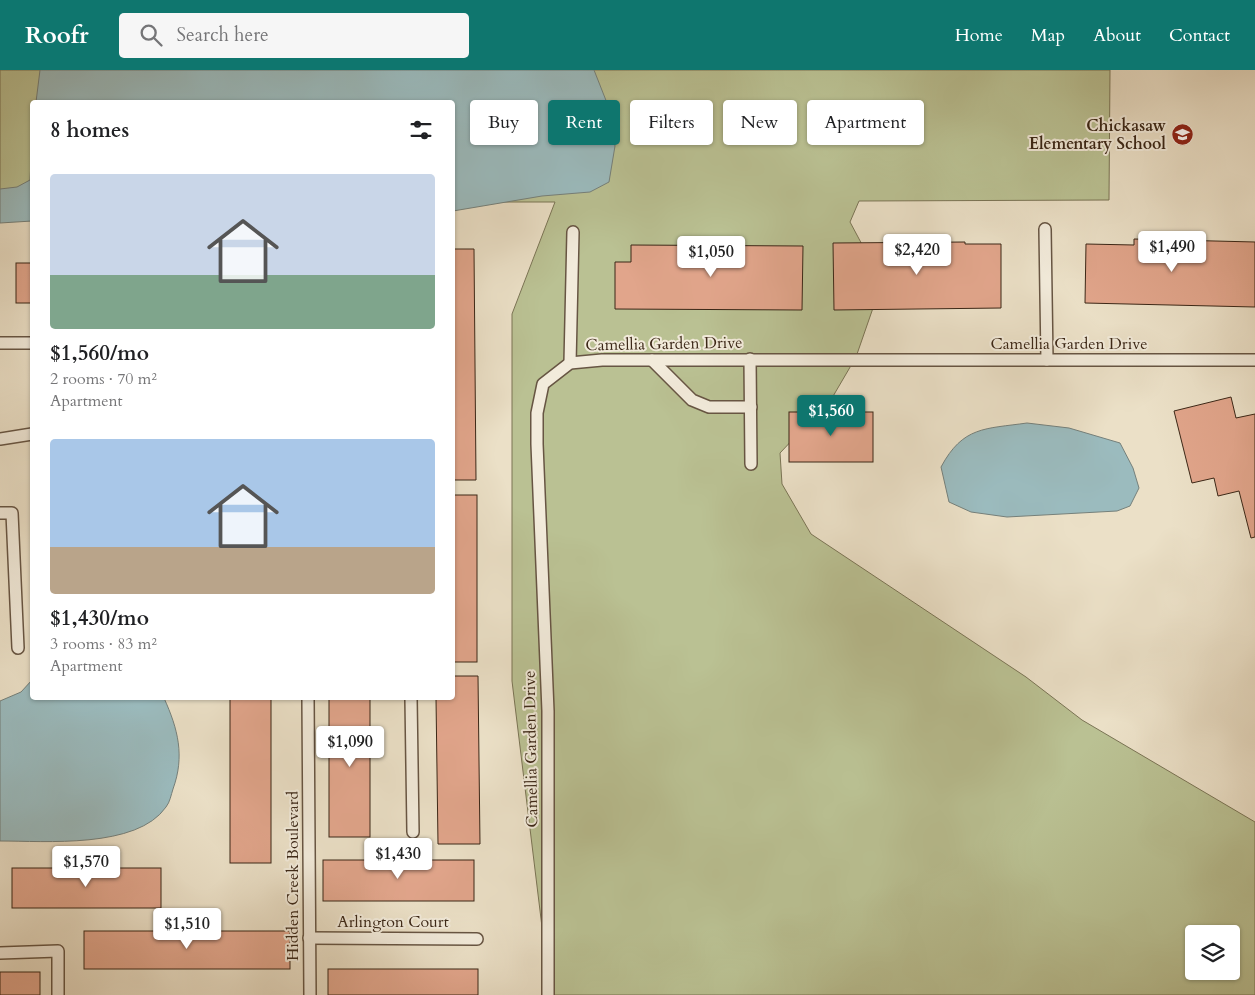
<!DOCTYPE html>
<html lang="en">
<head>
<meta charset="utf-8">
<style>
  body { margin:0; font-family:Cardo,serif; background:#f6f6f6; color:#202124; height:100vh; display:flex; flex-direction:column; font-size:19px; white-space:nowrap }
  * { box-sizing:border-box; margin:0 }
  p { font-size:16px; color:#757577 }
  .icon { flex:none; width:28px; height:28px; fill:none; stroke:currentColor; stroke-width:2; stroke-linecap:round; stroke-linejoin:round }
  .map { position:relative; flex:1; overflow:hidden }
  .panel { position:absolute; left:30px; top:30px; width:425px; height:600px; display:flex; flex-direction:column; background:#fff; border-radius:5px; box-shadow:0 1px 4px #0004 }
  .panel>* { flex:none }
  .banner { position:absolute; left:470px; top:30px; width:475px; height:45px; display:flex; gap:10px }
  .tools { position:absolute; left:1185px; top:855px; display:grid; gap:10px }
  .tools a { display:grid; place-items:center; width:55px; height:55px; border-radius:5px; background:#fff; box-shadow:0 1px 4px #0004; font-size:25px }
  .price { position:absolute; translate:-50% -42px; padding:0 11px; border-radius:5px; background:#fff; color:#222; font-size:16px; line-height:32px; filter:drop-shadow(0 1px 2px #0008) }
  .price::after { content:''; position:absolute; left:50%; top:30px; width:15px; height:11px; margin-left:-8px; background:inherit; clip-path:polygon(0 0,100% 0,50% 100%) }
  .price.on { background:#0f766e; color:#fff }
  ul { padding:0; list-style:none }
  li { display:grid; align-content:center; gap:10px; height:265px; padding:0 20px }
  li span { display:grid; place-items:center; height:155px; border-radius:5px; color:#555 }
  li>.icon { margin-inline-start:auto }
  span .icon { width:90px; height:90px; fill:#fffc; stroke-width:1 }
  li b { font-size:21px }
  h2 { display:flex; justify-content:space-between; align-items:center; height:60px; padding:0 20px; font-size:21px }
  .chip { padding:0 18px; border-radius:5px; background:#fff; box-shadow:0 1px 4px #0004; font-size:18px; line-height:45px }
  .chip.on { background:#0f766e; color:#fff }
  header { display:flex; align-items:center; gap:30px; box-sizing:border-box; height:70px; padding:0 25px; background:#0f766e; color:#fff }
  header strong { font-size:24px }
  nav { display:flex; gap:28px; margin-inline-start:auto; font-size:18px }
  .search { width:350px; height:45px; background:#f6f6f6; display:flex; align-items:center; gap:12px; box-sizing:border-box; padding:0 18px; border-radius:5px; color:#757577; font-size:19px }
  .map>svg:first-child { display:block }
</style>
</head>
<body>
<header>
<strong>Roofr</strong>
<div class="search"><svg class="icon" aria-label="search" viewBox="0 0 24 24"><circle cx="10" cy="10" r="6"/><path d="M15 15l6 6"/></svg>Search here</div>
<nav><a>Home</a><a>Map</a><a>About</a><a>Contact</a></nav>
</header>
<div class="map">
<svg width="1255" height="925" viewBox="0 0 1255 925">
  <rect width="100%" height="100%" fill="#ebe0c7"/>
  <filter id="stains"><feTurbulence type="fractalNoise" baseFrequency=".004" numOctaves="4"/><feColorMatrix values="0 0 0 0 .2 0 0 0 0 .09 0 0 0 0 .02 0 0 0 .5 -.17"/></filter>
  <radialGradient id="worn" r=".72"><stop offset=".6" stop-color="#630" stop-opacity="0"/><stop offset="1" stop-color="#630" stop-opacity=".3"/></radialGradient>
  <!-- green -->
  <path fill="#bac193" stroke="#7a7455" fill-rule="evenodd" d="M 0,0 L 1110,0 L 1109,130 L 859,131 L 850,152 L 873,195 L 873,238 L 856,287 L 832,328 L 780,383 L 782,414 L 811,464 L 1026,607 L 1082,650 L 1255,752 L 1255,925 L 546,925 L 542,857 L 512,611 L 512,244 L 555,132 L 453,132 L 452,32 L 32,32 L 32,134 L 0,134 ZM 1194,864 L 1231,864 L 1231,901 L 1194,901 Z"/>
  <!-- water -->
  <g fill="#9bbbbe" stroke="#75807b">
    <polygon points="40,0 594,0 607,33 615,76 609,112 590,122 542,126 453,141 452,32 36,32"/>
    <polygon points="32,74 32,151 0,153 0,119 17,117 30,110"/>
    <path d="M 1027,353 L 1069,358 L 1120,373 L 1133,398 L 1139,418 L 1130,436 L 1117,441 L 1007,447 L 971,442 L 949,432 L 941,397 C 963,356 985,359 1027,353 Z"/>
    <path d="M 32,610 L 32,628 L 164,628 C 178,659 185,686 173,719 C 171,725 170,732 166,737 C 137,779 45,771 0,771 L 0,631 L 21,622 Z"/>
  </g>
  <!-- building -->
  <g fill="#e1a58b" stroke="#3b2717">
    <polygon points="1134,169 1255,172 1255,237 1085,233 1086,174 1134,175"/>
    <polygon points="965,172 965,174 1001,174 1001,238 834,240 833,173"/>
    <polygon points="631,175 803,176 802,240 615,239 615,192 631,192"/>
    <polygon points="452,179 474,179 476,410 452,410"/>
    <rect x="16" y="193" width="16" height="40"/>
    <polygon points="1231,327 1236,348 1255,344 1255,467 1251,468 1239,421 1218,426 1214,408 1192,413 1174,341"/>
    <rect x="789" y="342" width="84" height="50"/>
    <rect x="452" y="425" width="25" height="167"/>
    <polygon points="452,606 478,606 480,774 438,774 436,628 452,628"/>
    <rect x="230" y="628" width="41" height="165"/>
    <rect x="329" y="628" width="41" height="139"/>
    <rect x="323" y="790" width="151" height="41"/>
    <rect x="12" y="798" width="149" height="40"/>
    <rect x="84" y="861" width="206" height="38"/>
    <rect x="328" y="899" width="150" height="26"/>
    <rect x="0" y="902" width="40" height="23"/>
  </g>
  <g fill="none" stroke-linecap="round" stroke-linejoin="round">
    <defs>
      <g id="lane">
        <polyline points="1045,159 1047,290"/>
        <polyline points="0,273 32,273"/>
        <polyline points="750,289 751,394"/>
        <polyline points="652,290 692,330 709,337 751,337"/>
        <polyline points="570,293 573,162"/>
        <polyline points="0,369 32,364"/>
        <polyline points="0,443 12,443 18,578"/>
        <polyline points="308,628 310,925"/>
        <polyline points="411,628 413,762"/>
        <polyline points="309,868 477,869"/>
        <polyline points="0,883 58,881 58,925"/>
        <polyline points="548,925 548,641 537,374 537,343 543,314 570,293 602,290 1255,290"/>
      </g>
    </defs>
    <!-- lane casing -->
    <use href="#lane" stroke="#675543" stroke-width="14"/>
    <!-- lane -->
    <use href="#lane" stroke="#f2ebdb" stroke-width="11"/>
  </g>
  <!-- icons -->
  <defs>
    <symbol id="school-disc" viewBox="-11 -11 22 22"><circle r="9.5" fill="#8f2418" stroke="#f2ebdb"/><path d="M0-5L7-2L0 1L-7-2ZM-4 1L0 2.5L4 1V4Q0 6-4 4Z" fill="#fff"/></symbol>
  </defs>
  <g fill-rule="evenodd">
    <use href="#school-disc" x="1170" y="52" width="25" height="25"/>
  </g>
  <g text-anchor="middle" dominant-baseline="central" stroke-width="4" stroke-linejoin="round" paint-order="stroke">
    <!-- poi labels -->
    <g font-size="16" font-weight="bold" fill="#3b2717" stroke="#f2ebdb" text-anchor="end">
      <text x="1166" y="56">Chickasaw<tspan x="1166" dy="18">Elementary School</tspan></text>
    </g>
    <!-- street labels -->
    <g font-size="16" fill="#3b2717" stroke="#f2ebdb">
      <text transform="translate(664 274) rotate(-1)">Camellia Garden Drive</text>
      <text x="1069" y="274">Camellia Garden Drive</text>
      <text transform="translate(531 679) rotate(-91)">Camellia Garden Drive</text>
      <text transform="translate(293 806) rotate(-90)">Hidden Creek Boulevard</text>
      <text x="393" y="852">Arlington Court</text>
    </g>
  </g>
  <rect width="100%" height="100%" filter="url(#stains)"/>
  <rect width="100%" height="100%" fill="url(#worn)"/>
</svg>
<div class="tools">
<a><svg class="icon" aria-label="layers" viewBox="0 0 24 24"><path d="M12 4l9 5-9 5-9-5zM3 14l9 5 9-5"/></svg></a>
</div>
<b class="price" style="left:1172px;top:203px">$1,490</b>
<b class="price" style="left:917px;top:206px">$2,420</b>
<b class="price" style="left:711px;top:208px">$1,050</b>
<b class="price on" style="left:831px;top:367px">$1,560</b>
<b class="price" style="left:350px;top:698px">$1,090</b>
<b class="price" style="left:398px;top:810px">$1,430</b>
<b class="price" style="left:86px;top:818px">$1,570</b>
<b class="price" style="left:187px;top:880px">$1,510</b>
<div class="banner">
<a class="chip">Buy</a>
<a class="chip on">Rent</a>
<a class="chip">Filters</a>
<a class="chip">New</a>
<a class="chip">Apartment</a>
</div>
<section class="panel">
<h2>8 homes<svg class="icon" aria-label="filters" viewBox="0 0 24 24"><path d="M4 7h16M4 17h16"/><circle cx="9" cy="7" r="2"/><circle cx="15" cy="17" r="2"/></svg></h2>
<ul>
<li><span style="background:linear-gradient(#c9d6e8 65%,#7fa58c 0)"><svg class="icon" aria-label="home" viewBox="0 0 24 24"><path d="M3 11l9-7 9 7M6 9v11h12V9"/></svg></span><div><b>$1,560/mo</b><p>2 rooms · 70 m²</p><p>Apartment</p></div></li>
<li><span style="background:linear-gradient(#a9c7e8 70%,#b9a48a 0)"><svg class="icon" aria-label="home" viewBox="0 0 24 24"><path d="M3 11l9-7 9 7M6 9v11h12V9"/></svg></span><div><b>$1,430/mo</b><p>3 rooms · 83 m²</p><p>Apartment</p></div></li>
</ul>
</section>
</div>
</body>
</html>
